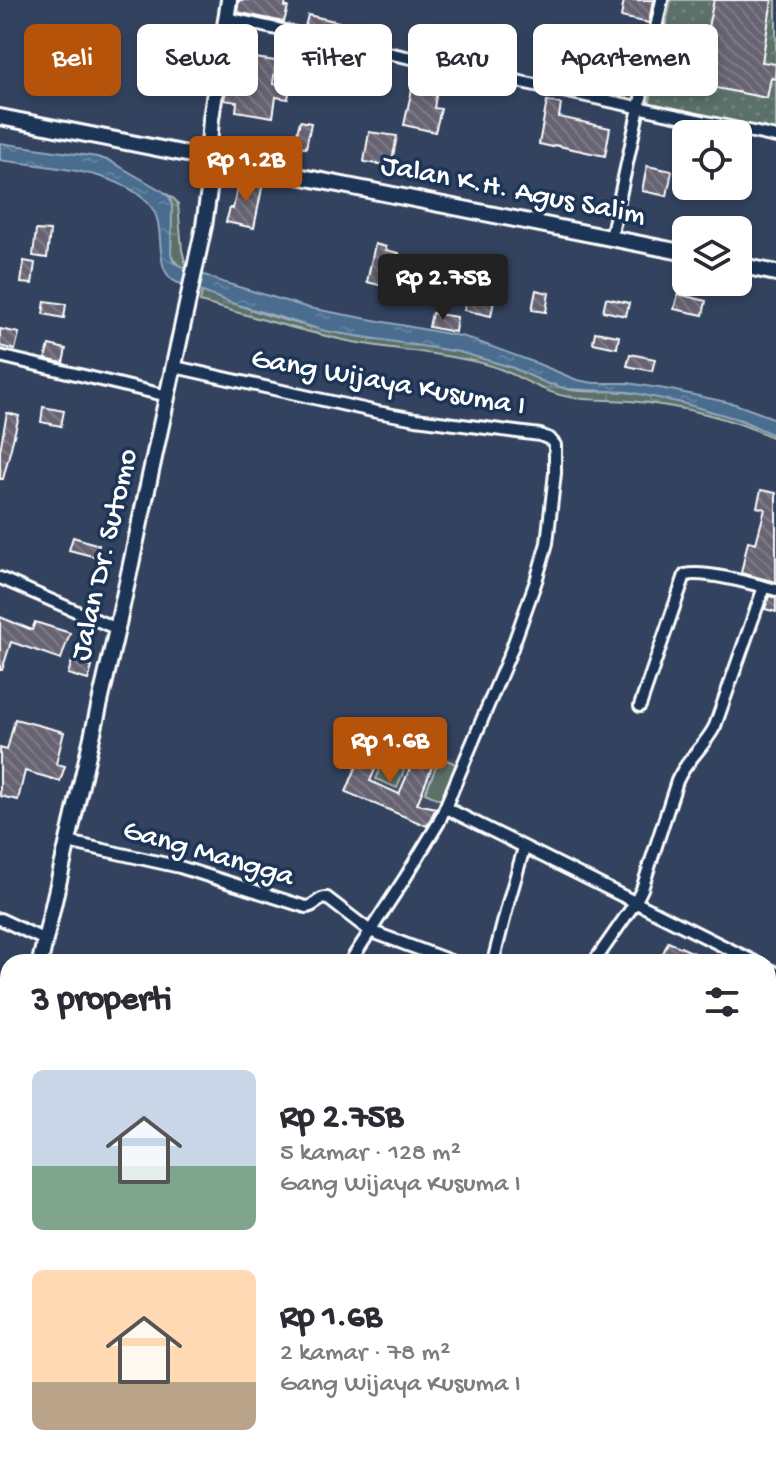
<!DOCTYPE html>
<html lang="id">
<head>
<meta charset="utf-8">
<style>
  body { margin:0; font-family:"Gochi Hand",sans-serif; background:#f7f7f7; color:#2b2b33; height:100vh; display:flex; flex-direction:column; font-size:30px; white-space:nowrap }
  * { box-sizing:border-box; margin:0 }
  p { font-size:26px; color:#7c7c81 }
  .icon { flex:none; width:44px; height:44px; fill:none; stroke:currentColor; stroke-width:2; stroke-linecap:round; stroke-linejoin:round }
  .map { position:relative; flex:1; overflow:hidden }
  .drawer { position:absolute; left:0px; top:954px; width:776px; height:514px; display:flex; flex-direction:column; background:#fff; border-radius:24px 24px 0 0; box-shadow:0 4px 12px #0003 }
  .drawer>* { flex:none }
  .banner { position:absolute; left:24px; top:24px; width:728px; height:72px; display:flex; gap:16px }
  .fabs { position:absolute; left:672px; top:120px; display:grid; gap:16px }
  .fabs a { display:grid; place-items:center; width:80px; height:80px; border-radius:12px; background:#fff; box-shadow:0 4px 12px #0003; font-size:40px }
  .price { position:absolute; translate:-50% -68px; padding:0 18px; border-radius:8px; background:#b45309; color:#fff; font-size:26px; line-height:52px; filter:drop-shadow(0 2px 4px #0008) }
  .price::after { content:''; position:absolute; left:50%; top:48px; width:24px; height:18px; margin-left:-12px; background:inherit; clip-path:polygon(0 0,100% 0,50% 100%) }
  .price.current { background:#222; color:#fff }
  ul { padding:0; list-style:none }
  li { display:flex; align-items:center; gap:24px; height:200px; padding:0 32px }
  li span { display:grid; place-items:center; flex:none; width:224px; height:160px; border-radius:12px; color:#555 }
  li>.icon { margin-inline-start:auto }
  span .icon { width:96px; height:96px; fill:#fffc; stroke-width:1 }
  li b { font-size:34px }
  h2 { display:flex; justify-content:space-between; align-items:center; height:96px; padding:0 32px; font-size:34px }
  .tag { padding:0 28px; border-radius:12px; background:#fff; box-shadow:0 4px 12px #0003; font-size:28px; line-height:72px }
  .tag.current { background:#b45309; color:#fff }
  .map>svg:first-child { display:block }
</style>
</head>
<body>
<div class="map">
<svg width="776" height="1467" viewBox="0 0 776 1467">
  <defs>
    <pattern id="grass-dots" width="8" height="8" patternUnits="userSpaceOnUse" patternTransform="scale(2)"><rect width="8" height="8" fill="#5c706b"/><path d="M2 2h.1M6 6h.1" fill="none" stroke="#748581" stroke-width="1.8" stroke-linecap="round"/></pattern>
    <pattern id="wetland-marsh" width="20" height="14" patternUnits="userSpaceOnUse" patternTransform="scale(2)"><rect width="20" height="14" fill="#5c706b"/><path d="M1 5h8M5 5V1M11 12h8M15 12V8" fill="none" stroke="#748581"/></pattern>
    <pattern id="water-ripples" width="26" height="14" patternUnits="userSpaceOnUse" patternTransform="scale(2)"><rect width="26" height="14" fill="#486c8f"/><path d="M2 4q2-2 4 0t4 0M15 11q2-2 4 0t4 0" fill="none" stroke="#6382a0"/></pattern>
    <pattern id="building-back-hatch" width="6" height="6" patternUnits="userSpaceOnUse" patternTransform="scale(2)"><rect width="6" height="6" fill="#676472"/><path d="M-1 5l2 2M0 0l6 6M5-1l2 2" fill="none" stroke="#7e7b87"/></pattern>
  </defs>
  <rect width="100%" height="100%" fill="#33435f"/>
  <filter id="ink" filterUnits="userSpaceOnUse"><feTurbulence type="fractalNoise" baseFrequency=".0125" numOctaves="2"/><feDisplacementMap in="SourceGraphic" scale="16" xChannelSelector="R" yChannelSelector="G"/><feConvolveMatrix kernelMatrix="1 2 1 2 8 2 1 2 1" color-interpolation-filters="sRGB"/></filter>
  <g filter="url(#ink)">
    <!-- built -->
    <polygon fill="#434d65" points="362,734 461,759 431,828 346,792"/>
    <!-- grass -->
    <polygon fill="url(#grass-dots)" stroke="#aeb8b5" stroke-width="2" points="671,0 776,0 776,134 649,106"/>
    <!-- wetland -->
    <g fill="url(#wetland-marsh)" stroke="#aeb8b5" stroke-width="2">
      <path d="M 164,192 L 174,199 L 178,204 L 182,250 L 186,265 L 205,276 C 193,271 175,269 171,254 L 172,205 L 170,198 Z"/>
      <path d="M 202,291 C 241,307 283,321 324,330 C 369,340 416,342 462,352 C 483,357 505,364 525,373 C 540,379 554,386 571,390 C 589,393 607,390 625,392 C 672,396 735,414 776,436 L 776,439 C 730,417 681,406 630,401 C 610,399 589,401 569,397 C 539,392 514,371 485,364 C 442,353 397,350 353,342 C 302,332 251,316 200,302 Z"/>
    </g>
    <!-- park -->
    <g fill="#5c706b" stroke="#aeb8b5" stroke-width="2">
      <polygon points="387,752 408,760 397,788 376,779"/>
      <polygon points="440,757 456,764 441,800 425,793"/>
    </g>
    <!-- water -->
    <path fill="url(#water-ripples)" stroke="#91a7bc" stroke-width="2" d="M 0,143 L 97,157 L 110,161 L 164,192 L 170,198 L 172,205 L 171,254 L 174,263 L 222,282 L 309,308 L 465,337 L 536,363 L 577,380 L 594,383 L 628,383 L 671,390 L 735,404 L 776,419 L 776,436 L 741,420 L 682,403 L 629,392 L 567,389 L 546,383 L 511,367 L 459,352 L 325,331 L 232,303 L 176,282 C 152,270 167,229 152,208 C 124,169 44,167 0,160 Z"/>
    <!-- building -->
    <g fill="url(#building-back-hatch)" stroke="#fff" stroke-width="2">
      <polygon points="239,0 286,0 285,7 288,7 284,22 237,12"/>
      <polygon points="624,0 653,0 649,23 621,17"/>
      <polygon points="714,0 772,0 762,62 776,64 775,79 771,78 767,98 706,86 707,80 682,74 681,81 665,78 670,52 701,58"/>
      <polygon points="308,15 339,22 337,34 305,27"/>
      <polygon points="248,57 276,61 273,84 290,87 288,99 276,97 273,117 236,111 237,102 224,100 226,90 234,91 235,79 245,80"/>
      <polygon points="414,80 438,85 434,108 441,109 435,132 404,125"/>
      <polygon points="547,101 561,104 559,117 610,128 605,156 554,145 553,147 539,144"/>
      <polygon points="300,121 311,123 306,148 294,146"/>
      <polygon points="369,132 397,136 391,166 364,162"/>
      <polygon points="647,166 672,171 667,196 642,191"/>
      <polygon points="239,179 263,183 254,228 226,222 230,208 233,209"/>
      <polygon points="36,230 50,231 47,258 33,256"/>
      <polygon points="375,244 386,247 385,250 399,253 392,288 367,282"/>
      <polygon points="24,261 35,263 32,284 21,283"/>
      <polygon points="536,290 549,293 546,312 532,310"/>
      <polygon points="678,294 706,301 703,315 674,309"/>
      <polygon points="467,295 494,301 491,316 464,310"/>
      <polygon points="606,298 629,303 626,316 603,311"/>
      <polygon points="45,301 66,304 64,318 43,314"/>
      <polygon points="432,313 457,317 455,332 429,327"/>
      <polygon points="0,329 19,333 15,350 0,346"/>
      <polygon points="595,332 619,336 617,348 593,343"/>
      <polygon points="49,345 66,349 63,363 45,359"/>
      <polygon points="630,354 655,359 652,371 627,366"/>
      <polygon points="43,407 64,411 61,426 41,422"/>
      <polygon points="7,413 19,416 3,479 0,479 0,450"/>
      <polygon points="761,490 776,493 776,582 741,573 748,541 756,543 765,509 757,507"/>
      <polygon points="73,537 99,545 96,557 69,550"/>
      <polygon points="769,596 776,598 776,612 765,609"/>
      <polygon points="0,617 32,630 35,622 70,633 61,659 11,642 2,670 0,670"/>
      <polygon points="72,661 92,667 88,680 68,674"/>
      <polygon points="15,719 64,732 56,764 65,766 60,781 25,771 18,800 0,796 0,748 7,750"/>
      <polygon points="363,735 383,741 377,765 370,781 399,794 414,759 432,767 417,804 436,808 427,826 346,792 360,758 357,757"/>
      <polygon points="668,942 685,949 715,962 659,962"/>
    </g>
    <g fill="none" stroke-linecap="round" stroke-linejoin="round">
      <defs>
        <g id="street">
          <polyline points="226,18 776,137"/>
          <polyline points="611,238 662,0"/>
          <polyline points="0,356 168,396"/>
          <polyline points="175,367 377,412 416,419 540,435 550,439 555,445 555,473 547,543 536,581 511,651 439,822 405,878 350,962"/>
          <polyline points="0,578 117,629"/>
          <path d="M 640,706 L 685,575 C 705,570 754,584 776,590"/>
          <polyline points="446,808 755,962"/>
          <path d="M 68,842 L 180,867 L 306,907 C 315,907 318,897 327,898 L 370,931 L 453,962"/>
          <polyline points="0,919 45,940"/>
          <polyline points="493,962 509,900 524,848"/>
          <path d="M 594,962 L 635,903 L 642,889 L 677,781 C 686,760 705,746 715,726 L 764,587"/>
          <polyline points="768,969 776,973"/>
          <polyline points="768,1105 776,1109"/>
          <polyline points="768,1203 776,1206"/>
          <polyline points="768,1240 776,1243"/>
          <polyline points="768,1350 776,1353"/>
          <polyline points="648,1460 666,1467"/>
          <polyline points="275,1467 279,1460"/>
          <polyline points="570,1467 573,1460"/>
        </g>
        <g id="secondary">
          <polyline points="0,117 686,253"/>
          <polyline points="738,265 776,273"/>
          <polyline points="40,962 117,629 204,226 209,190 208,158 211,119 229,0"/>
          <polyline points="0,1113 8,1084"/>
          <polyline points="768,1409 776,1387"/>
          <polyline points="747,1467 750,1460"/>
        </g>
      </defs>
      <!-- street casing -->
      <use href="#street" stroke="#fff" stroke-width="16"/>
      <!-- secondary casing -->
      <use href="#secondary" stroke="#fff" stroke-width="20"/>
      <!-- street -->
      <use href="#street" stroke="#1d3557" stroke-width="10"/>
      <!-- secondary -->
      <use href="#secondary" stroke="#1d3557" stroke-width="14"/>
    </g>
  </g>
  <g text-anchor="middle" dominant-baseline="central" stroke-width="7" stroke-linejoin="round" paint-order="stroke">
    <!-- street labels -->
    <g font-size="30" fill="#fff" stroke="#1d3557">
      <text transform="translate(513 192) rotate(11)">Jalan K.H. Agus Salim</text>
      <text transform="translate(388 384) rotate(10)">Gang Wijaya Kusuma I</text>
      <text transform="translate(106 555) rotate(-77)">Jalan Dr. Sutomo</text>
      <text transform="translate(208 855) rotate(16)">Gang Mangga</text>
    </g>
  </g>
</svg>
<div class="fabs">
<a><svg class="icon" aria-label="locate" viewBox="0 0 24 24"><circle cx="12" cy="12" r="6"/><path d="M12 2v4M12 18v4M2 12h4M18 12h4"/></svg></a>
<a><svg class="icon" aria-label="layers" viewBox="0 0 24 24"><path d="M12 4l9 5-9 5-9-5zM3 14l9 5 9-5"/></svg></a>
</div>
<b class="price" style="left:246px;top:204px">Rp 1.2B</b>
<b class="price current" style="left:443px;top:322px">Rp 2.75B</b>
<b class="price" style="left:390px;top:785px">Rp 1.6B</b>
<div class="banner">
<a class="tag current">Beli</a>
<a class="tag">Sewa</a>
<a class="tag">Filter</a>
<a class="tag">Baru</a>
<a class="tag">Apartemen</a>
</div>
<section class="drawer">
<h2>3 properti<svg class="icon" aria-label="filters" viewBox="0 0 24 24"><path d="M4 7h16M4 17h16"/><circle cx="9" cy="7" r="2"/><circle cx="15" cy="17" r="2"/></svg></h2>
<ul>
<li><span style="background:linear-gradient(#c9d6e8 60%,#7fa58c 0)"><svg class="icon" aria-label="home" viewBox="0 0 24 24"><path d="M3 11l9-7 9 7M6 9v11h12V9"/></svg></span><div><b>Rp 2.75B</b><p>5 kamar · 128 m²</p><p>Gang Wijaya Kusuma I</p></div></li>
<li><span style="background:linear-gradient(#ffd9b3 70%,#b9a48a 0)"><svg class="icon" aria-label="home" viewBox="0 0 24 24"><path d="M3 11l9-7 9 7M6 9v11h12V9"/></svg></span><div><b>Rp 1.6B</b><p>2 kamar · 78 m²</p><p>Gang Wijaya Kusuma I</p></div></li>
</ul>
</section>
</div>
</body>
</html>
